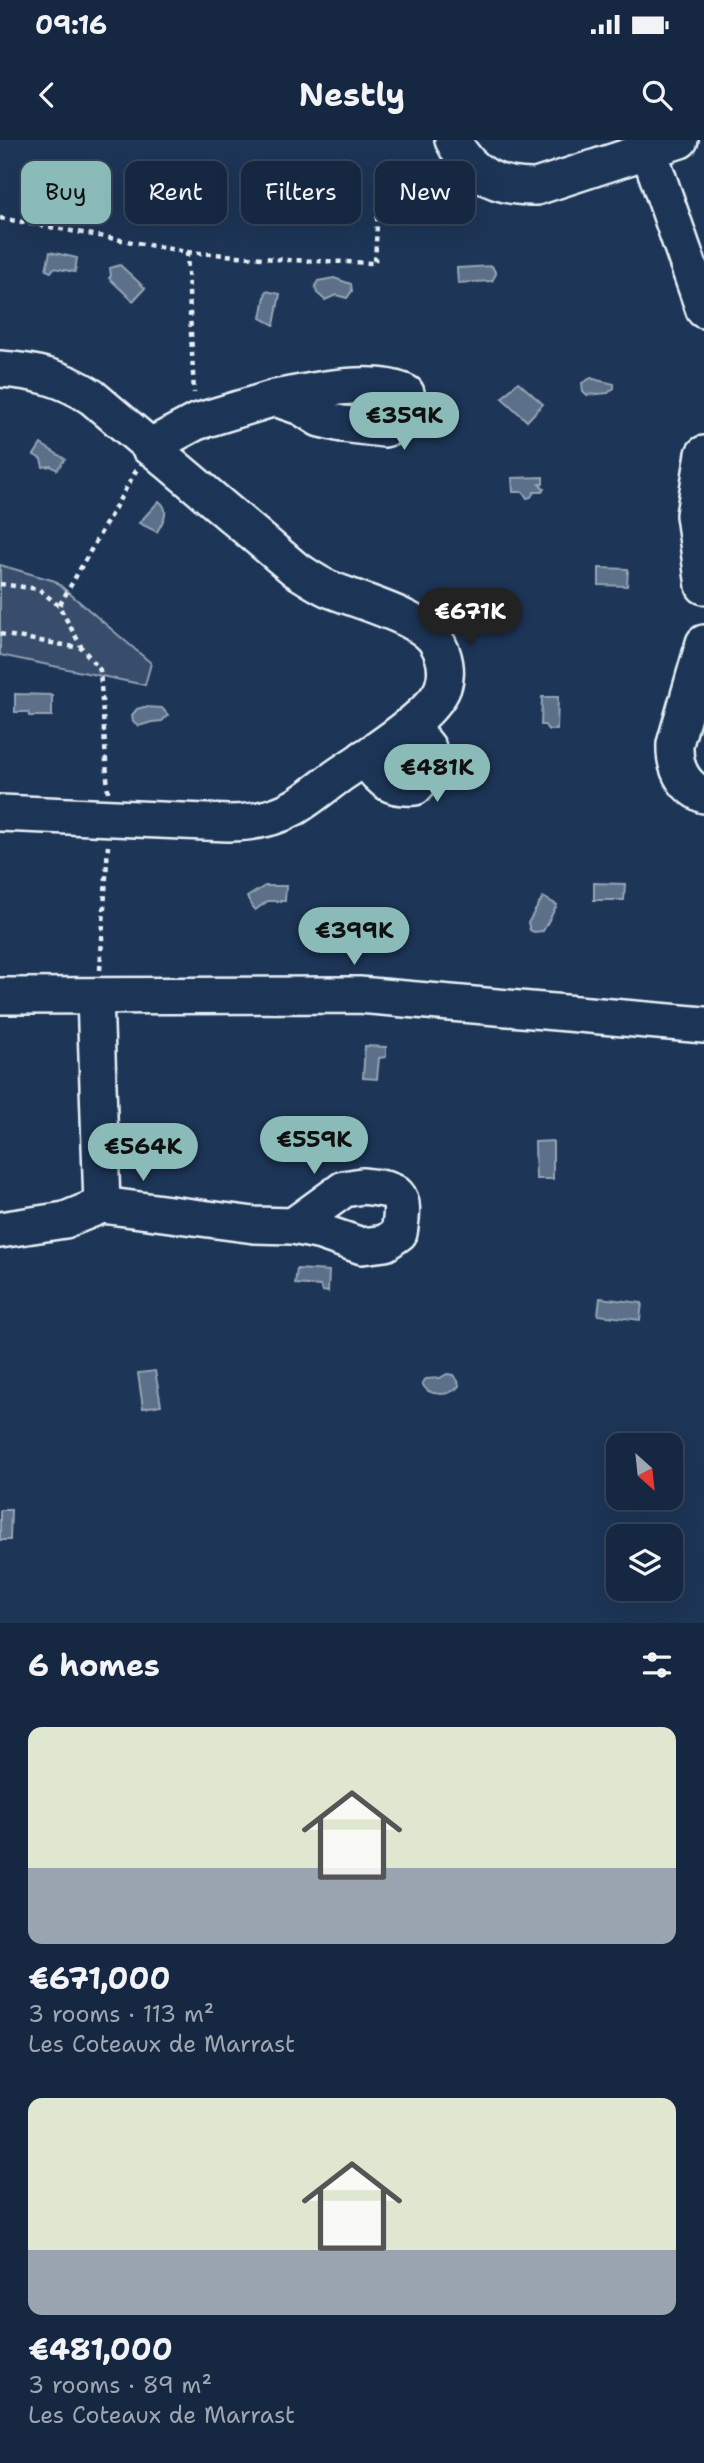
<!DOCTYPE html>
<html lang="en">
<head>
<meta charset="utf-8">
<style>
  body { margin:0; font-family:"Shantell Sans",sans-serif; background:#1f3048; color:#f1f3f6; height:100vh; display:flex; flex-direction:column; font-size:26px; white-space:nowrap }
  * { box-sizing:border-box; margin:0 }
  p { font-size:23px; color:#9ea6b1 }
  .icon { flex:none; width:38px; height:38px; fill:none; stroke:currentColor; stroke-width:2; stroke-linecap:round; stroke-linejoin:round }
  .map { position:relative; height:1483px; overflow:hidden }
  .panel { display:flex; flex-direction:column; background:#162841; flex:1 }
  .panel>* { flex:none }
  .banner { position:absolute; left:21px; top:21px; width:663px; height:63px; display:flex; gap:14px }
  .needle { width:46px; rotate:153deg }
  .fabs { position:absolute; left:606px; top:1293px; display:grid; gap:14px }
  .fabs a { display:grid; place-items:center; width:77px; height:77px; border-radius:14px; background:#162841; box-shadow:0 7px 28px #0002,0 0 0 2px #35445a; font-size:35px }
  .price { position:absolute; translate:-50% -60px; padding:0 16px; border-radius:24px; background:#8bbbb9; color:#111; font-size:23px; line-height:46px; filter:drop-shadow(0 2px 4px #0008) }
  .price::after { content:''; position:absolute; left:50%; top:42px; width:21px; height:16px; margin-left:-10px; background:inherit; clip-path:polygon(0 0,100% 0,50% 100%) }
  .price.current { background:#222; color:#fff }
  ul { padding:0; list-style:none }
  li { display:grid; align-content:center; gap:14px; height:371px; padding:0 28px }
  li span { display:grid; place-items:center; height:217px; border-radius:14px; color:#555 }
  li>.icon { margin-inline-start:auto }
  span .icon { width:126px; height:126px; fill:#fffc; stroke-width:1 }
  li b { font-size:30px }
  h2 { display:flex; justify-content:space-between; align-items:center; height:84px; padding:0 28px; font-size:30px }
  .pill { padding:0 24px; border-radius:14px; background:#162841; box-shadow:0 7px 28px #0002,0 0 0 2px #35445a; font-size:24px; line-height:63px }
  .pill.current { background:#8bbbb9; color:#111 }
  .status { display:flex; justify-content:space-between; align-items:center; height:49px; padding:0 35px; background:#162841; direction:ltr }
  .status svg { height:19px; fill:currentColor }
  header { display:flex; justify-content:space-between; align-items:center; height:91px; padding:0 28px; background:#162841; font-size:32px; font-weight:700 }
  .map>svg:first-child { display:block }
</style>
</head>
<body>
<div class="status"><b>09:16</b><svg viewBox="0 0 49 12"><path d="M0 12V9h3v3zM5 12V6h3v6zM10 12V3h3v9zM15 12V0h3v12zM26 1h20v11H26zM47 4h2v5h-2z"/></svg></div>
<header><svg class="icon" aria-label="back" viewBox="0 0 24 24"><path d="M15 5l-7 7 7 7"/></svg>Nestly<svg class="icon" aria-label="search" viewBox="0 0 24 24"><circle cx="10" cy="10" r="6"/><path d="M15 15l6 6"/></svg></header>
<div class="map">
<svg width="704" height="1483" viewBox="0 0 704 1483">
  <rect width="100%" height="100%" fill="#1d3557"/>
  <filter id="ink" filterUnits="userSpaceOnUse"><feTurbulence type="fractalNoise" baseFrequency=".0143" numOctaves="2"/><feDisplacementMap in="SourceGraphic" scale="14" xChannelSelector="R" yChannelSelector="G"/><feConvolveMatrix kernelMatrix="1 2 1 2 8 2 1 2 1" color-interpolation-filters="sRGB"/></filter>
  <g filter="url(#ink)">
    <!-- green -->
    <polygon fill="#374d6c" stroke="#909fb2" stroke-width="2" points="0,425 55,441 151,523 145,545 0,515"/>
    <!-- water -->
    <g fill="#5d7089" stroke="#95a4b5" stroke-width="2">
      <polygon points="50,112 77,118 75,132 54,128 51,132 46,130"/>
      <polygon points="120,125 145,148 133,161 109,138 111,136 110,128"/>
      <polygon points="492,126 496,134 492,141 458,143 457,128"/>
      <polygon points="334,138 351,144 352,151 347,158 336,155 325,160 317,153 315,146 318,141"/>
      <polygon points="266,151 280,154 274,185 261,178"/>
      <path d="M 591,238 C 599,241 607,242 614,244 L 614,248 L 608,253 L 587,255 L 583,251 L 582,243 Z"/>
      <polygon points="518,242 543,264 527,281 502,258"/>
      <polygon points="41,304 65,319 57,330 51,326 43,327 41,319 34,315"/>
      <polygon points="543,337 543,344 539,344 544,349 542,352 534,352 531,357 527,358 523,352 513,352 512,338"/>
      <path d="M 159,361 C 171,370 163,381 157,392 L 139,383 Z"/>
      <polygon points="599,428 628,429 627,446 599,445"/>
      <polygon points="15,554 52,555 52,576 29,576 28,572 15,572"/>
      <polygon points="542,557 558,557 557,590 548,590 545,585 541,585"/>
      <polygon points="144,567 162,568 168,575 162,581 152,582 139,586 133,582 132,575 137,569"/>
      <polygon points="594,743 625,744 624,760 594,760"/>
      <polygon points="265,746 286,746 285,761 268,761 255,770 247,757"/>
      <polygon points="543,757 557,765 543,791 534,792 530,790 528,783"/>
      <polygon points="335,791 364,792 363,804 334,803"/>
      <polygon points="365,906 386,907 386,917 379,918 377,939 363,938"/>
      <polygon points="553,1001 553,1039 536,1039 535,1002"/>
      <polygon points="297,1129 329,1131 328,1152 323,1151 320,1146 295,1144"/>
      <polygon points="600,1158 642,1163 640,1180 598,1175"/>
      <polygon points="155,1231 161,1265 143,1268 138,1233"/>
      <path d="M 447,1234 L 453,1235 L 458,1241 L 459,1246 C 451,1257 427,1257 422,1243 L 426,1239 L 440,1238 Z"/>
      <polygon points="0,1370 11,1370 10,1400 0,1400"/>
    </g>
    <g fill="none" stroke-linecap="round" stroke-linejoin="round">
      <defs>
        <g id="minor">
          <path d="M 453,0 C 470,35 499,48 536,47 L 680,0"/>
          <polyline points="648,9 704,170"/>
          <path d="M 0,229 C 35,231 63,238 92,257 L 295,429 C 305,435 316,443 327,448 C 355,460 419,476 436,501 C 445,515 448,532 443,547 C 433,576 364,618 338,636 C 324,646 310,658 295,667 C 274,679 252,683 228,683 L 0,673"/>
          <path d="M 149,307 L 196,282 L 275,258 L 301,267 L 320,279 L 342,284 L 384,289 L 400,284 L 409,268 L 406,253 C 375,237 310,251 275,258"/>
          <polyline points="704,314 694,375 704,446"/>
          <path d="M 704,503 L 675,604 C 674,626 682,646 704,655"/>
          <path d="M 364,618 C 382,639 386,649 415,647 L 432,626 L 428,608 L 410,585"/>
          <polyline points="0,856 359,855 704,885"/>
          <polyline points="95,856 102,1065"/>
          <path d="M 362,1046 C 400,1050 406,1051 399,1093 L 385,1103 L 362,1106 L 321,1092 L 293,1086 L 344,1049 Z"/>
          <polyline points="0,1090 65,1080 102,1065 254,1085 293,1086"/>
        </g>
      </defs>
      <!-- minor casing -->
      <use href="#minor" stroke="#e8f1f8" stroke-width="40"/>
      <!-- path -->
      <g stroke="#e8f1f8" stroke-width="4.5" stroke-dasharray="5 5" stroke-linecap="butt">
        <polyline points="0,78 187,112 288,120 375,123 378,64 448,42"/>
        <polyline points="187,112 194,253"/>
        <polyline points="0,444 39,449 59,466"/>
        <polyline points="0,494 81,508"/>
        <polyline points="108,652 100,530 82,508 59,466 137,329"/>
        <polyline points="100,830 108,706"/>
      </g>
      <!-- minor -->
      <use href="#minor" stroke="#1d3557" stroke-width="35"/>
    </g>
  </g>
</svg>
<div class="fabs">
<a><svg class="needle" viewBox="-14 -14 28 28"><path d="M0-13l5 13h-10z" fill="#e53935"/><path d="M0 13l5-13h-10z" fill="#9ea6b1"/></svg></a>
<a><svg class="icon" aria-label="layers" viewBox="0 0 24 24"><path d="M12 4l9 5-9 5-9-5zM3 14l9 5 9-5"/></svg></a>
</div>
<b class="price" style="left:404px;top:312px">€359K</b>
<b class="price current" style="left:470px;top:508px">€671K</b>
<b class="price" style="left:437px;top:664px">€481K</b>
<b class="price" style="left:354px;top:827px">€399K</b>
<b class="price" style="left:314px;top:1036px">€559K</b>
<b class="price" style="left:143px;top:1043px">€564K</b>
<div class="banner">
<a class="pill current">Buy</a>
<a class="pill">Rent</a>
<a class="pill">Filters</a>
<a class="pill">New</a>
</div>
</div>
<section class="panel">
<h2>6 homes<svg class="icon" aria-label="filters" viewBox="0 0 24 24"><path d="M4 7h16M4 17h16"/><circle cx="9" cy="7" r="2"/><circle cx="15" cy="17" r="2"/></svg></h2>
<ul>
<li><span style="background:linear-gradient(#dfe7d0 65%,#9aa5b1 0)"><svg class="icon" aria-label="home" viewBox="0 0 24 24"><path d="M3 11l9-7 9 7M6 9v11h12V9"/></svg></span><div><b>€671,000</b><p>3 rooms · 113 m²</p><p>Les Coteaux de Marrast</p></div></li>
<li><span style="background:linear-gradient(#dfe7d0 70%,#9aa5b1 0)"><svg class="icon" aria-label="home" viewBox="0 0 24 24"><path d="M3 11l9-7 9 7M6 9v11h12V9"/></svg></span><div><b>€481,000</b><p>3 rooms · 89 m²</p><p>Les Coteaux de Marrast</p></div></li>
</ul>
</section>
</body>
</html>
